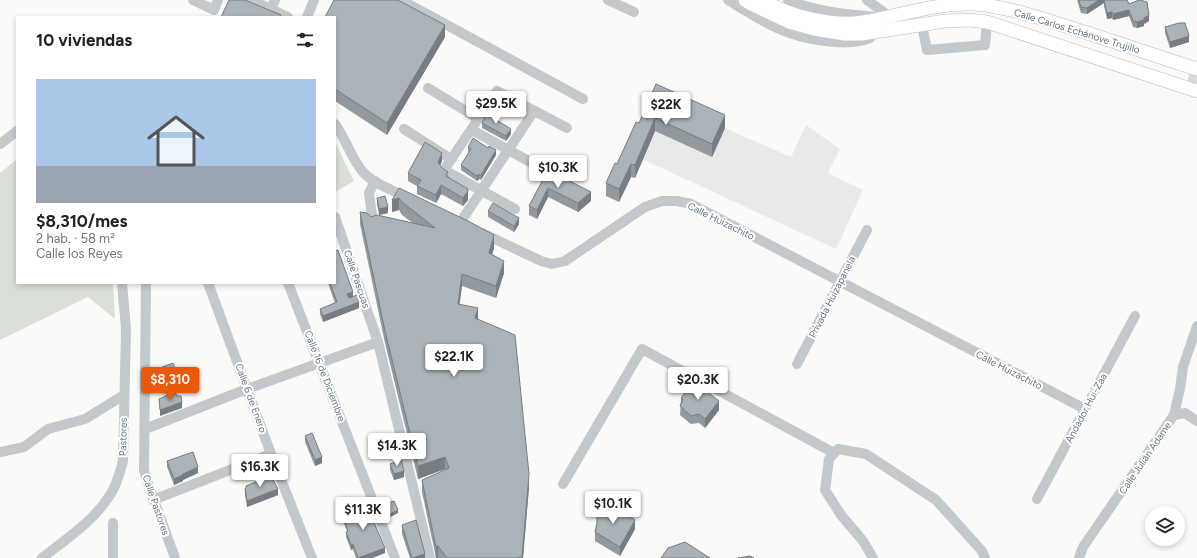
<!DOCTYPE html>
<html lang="es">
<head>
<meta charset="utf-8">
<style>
  body { margin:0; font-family:Figtree,sans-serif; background:#f6f6f6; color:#222; height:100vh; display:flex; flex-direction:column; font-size:15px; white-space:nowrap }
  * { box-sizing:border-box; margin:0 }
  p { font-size:13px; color:#767676 }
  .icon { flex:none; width:22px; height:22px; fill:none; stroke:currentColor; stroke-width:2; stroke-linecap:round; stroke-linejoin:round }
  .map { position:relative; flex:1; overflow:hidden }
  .drawer { position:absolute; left:16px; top:16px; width:320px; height:268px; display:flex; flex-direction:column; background:#fff; border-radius:0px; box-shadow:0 2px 6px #0003 }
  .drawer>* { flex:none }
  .controls { position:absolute; left:1145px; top:506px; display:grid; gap:8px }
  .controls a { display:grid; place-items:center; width:40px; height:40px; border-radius:50%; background:#fff; box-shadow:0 2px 6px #0003; font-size:20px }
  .price { position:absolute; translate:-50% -34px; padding:0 9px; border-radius:4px; background:#fff; color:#222; font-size:13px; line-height:26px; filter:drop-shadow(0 1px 2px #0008) }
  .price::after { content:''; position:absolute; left:50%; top:24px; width:12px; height:9px; margin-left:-6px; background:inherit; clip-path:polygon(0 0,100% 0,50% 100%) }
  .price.selected { background:#ea580c; color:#fff }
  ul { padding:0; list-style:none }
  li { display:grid; align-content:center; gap:8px; height:212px; padding:0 20px }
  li+li { border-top:1px solid #e0e0e0 }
  li span { display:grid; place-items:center; height:124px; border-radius:0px; color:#555 }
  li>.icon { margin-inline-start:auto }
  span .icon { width:72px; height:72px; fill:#fffc; stroke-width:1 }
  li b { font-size:17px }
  h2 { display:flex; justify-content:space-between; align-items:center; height:48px; padding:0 20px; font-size:17px }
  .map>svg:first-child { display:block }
</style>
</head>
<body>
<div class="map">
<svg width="1197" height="558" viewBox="0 0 1197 558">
  <rect width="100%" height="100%" fill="#fafaf8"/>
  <!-- built -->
  <polygon fill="#e8e9e9" points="657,94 725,128 791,157 806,125 840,149 828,173 863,190 836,249 627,152"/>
  <!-- green -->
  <g fill="#dadfd7">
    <polygon points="335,142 354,181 335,192"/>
    <polygon points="17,159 17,283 113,283 115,319 88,297 0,340 0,173"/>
  </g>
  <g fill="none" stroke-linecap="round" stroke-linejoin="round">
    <!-- major-tunnel -->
    <polyline stroke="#d5d9db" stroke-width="13" stroke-dasharray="13 6" stroke-linecap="butt" points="1188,79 1197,81"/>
    <defs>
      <g id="major">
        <polyline points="745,0 751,4 789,22 814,29 845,34 862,34 945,21 969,20 987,22 1197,91"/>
        <path d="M 763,0 C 788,16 833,27 863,22 C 904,15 943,0 985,5 C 1019,10 1052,22 1084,32 C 1122,44 1159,57 1197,69"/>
      </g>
    </defs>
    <!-- major casing -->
    <use href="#major" stroke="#b5babe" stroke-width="14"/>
    <!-- minor -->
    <g stroke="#c3c8cc" stroke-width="10">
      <polyline points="193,0 214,10 218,0"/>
      <polyline points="251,0 288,17"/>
      <polyline points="401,0 583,99"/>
      <polyline points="608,0 634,12"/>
      <path d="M 728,0 C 744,10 760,20 777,28 C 801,39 845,48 870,38"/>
      <path d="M 788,0 C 816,12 846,14 876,17"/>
      <polyline points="867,0 889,16"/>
      <polyline points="271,9 275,0"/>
      <polyline points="307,17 314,0"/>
      <polyline points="922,25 927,50 985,45 987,22"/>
      <polyline points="428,88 479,119"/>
      <path d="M 335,124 C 346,139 351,158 363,172 C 374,184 393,190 408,198"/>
      <polyline points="404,129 451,159"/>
      <polyline points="472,130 545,170"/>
      <polyline points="0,144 17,131"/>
      <polyline points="515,209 444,170 497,91 567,128"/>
      <polyline points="335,217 378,342 430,558"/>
      <polyline points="373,223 369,193 375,181"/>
      <polyline points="460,223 534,111"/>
      <polyline points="482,233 541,261 552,264 565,261 645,207 662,201 677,201 691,204 1085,409"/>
      <polyline points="146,283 144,470 147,481 175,558"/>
      <polyline points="208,283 271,454 312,558"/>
      <polyline points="288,283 395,558"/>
      <polyline points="797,364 867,230"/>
      <polyline points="1174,415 1185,413 1197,421"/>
      <polyline points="145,429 247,389 378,342"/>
      <polyline points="0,452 24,447 48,429 85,419 124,395"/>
      <polyline points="563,484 642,349 834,453"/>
      <polyline points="1037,499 1135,316"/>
      <polyline points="153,500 271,454"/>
      <polyline points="113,523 113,558"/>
      <path d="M 42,558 C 66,539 94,521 110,495 C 117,485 120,472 123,461 L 126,329 L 122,283"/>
      <polyline points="873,558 863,541 841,515 825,490 829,459 838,449 866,454 936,500 982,551 985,558"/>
      <polyline points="1079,558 1083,547 1174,415 1180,389 1183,367 1197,326"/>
    </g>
    <!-- major -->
    <use href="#major" stroke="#fff" stroke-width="13"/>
  </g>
  <!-- wall -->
  <g fill="#929a9f">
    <polygon points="1077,0 1127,0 1129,4 1149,21 1144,24 1144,26 1137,28 1133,27 1129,16 1113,20 1112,18 1107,19 1104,6 1104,3 1087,14 1081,13"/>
    <polygon points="335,17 445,37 387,135 335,101"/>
    <polygon points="1165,27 1189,42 1170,48 1165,33"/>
    <polygon points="656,84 725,128 712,157 655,131 635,178 631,177 619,202 606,196 606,183 617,164 639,123"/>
    <polygon points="482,123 511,134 506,141 482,128"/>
    <polygon points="468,147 496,155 481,180 479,179 477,181 461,170 461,165 469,152 468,152"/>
    <polygon points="442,161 440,166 468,200 463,206 441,194 436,203 417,194 417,186 408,181 408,173"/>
    <polygon points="548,170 591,201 578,212 548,197 537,219 529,215 529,206"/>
    <polygon points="399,188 494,248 492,254 504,273 496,298 462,286 459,304 478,319 529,487 523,558 436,558 422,492 422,480 445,470 445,469 418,479 385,343 360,224 360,212 371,217 413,223 402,215 399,210 392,212"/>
    <polygon points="377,198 388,213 379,215 377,204"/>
    <polygon points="488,211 519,224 514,232 488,217"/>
    <polygon points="328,283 335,283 353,296 359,308 323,322 320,314 320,309 335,303"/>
    <polygon points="162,367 177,381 164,386 161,378"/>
    <polygon points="681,398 719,410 705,428 699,423 691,424 680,415"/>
    <polygon points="305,436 322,463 315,466 305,442"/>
    <polygon points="167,461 198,473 183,480 183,481 174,485 167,467"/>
    <polygon points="390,464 404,477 394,480 390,470"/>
    <polygon points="246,486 278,495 247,507 245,495 245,489 246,489"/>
    <polygon points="386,504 398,513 390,517 386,507"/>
    <polygon points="597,511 635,529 620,556 595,541 595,532 597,524"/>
    <polygon points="342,512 371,516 385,553 372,558 356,558 353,549 351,550 346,537 346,532 347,531 342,518"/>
    <polygon points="402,525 425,558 410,558 402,534"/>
  </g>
  <!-- shaded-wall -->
  <g fill="#777d82">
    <polygon points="1099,0 1106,0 1104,0 1104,3 1087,14 1087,8"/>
    <polygon points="1129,10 1129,16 1113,20 1113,14"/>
    <polygon points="1112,12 1112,18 1107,19 1107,13"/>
    <polygon points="1149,15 1149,21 1144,24 1144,26 1137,28 1137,22"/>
    <polygon points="445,25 445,37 387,135 387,123"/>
    <polygon points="1189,36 1189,42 1170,48 1170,42"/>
    <polygon points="725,115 725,128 712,157 712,144"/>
    <polygon points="655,118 655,131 635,178 635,165"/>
    <polygon points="511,129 511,134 506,141 506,136"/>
    <polygon points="496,150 496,155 481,180 481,175"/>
    <polygon points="442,153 442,161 438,170 438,162"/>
    <polygon points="631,164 631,177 619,202 619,189"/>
    <polygon points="479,174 479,179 477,181 477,176"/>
    <polygon points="441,185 441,194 436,203 436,195"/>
    <polygon points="548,188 548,197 537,219 537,210"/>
    <polygon points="468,189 468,200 463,206 463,198"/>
    <polygon points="591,192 591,201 578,212 578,203"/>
    <polygon points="399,198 399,210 392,212 392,200"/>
    <polygon points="388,207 388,213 379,215 379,209"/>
    <polygon points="519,218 519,224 514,232 514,226"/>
    <polygon points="494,235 494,248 489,265 489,253"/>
    <polygon points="504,261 504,273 496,298 496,286"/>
    <polygon points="462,274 462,286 458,316 458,304"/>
    <polygon points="353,292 353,298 347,299 347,294"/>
    <polygon points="359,302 359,308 323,322 323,316"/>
    <polygon points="478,308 478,320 475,318"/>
    <polygon points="177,375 177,381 164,386 164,380"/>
    <polygon points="719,401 719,410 705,428 705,419"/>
    <polygon points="182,402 182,408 160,416 160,410"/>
    <polygon points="322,457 322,463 315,466 315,460"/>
    <polygon points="445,457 445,469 418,479 418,466"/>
    <polygon points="198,467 198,473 183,480 183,481 174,485 174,479"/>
    <polygon points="404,471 404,477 394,480 394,474"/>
    <polygon points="529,474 529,487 523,558 522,558"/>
    <polygon points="278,489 278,495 247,507 247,501"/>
    <polygon points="398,510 398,513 390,517 390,514"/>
    <polygon points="635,520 635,529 620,556 620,547"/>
    <polygon points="353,544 353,549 351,550 351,545"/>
    <polygon points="438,546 438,558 436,558 436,547"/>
    <polygon points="385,548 385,553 372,558 358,558"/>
    <polygon points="425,554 425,558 412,558"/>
  </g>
  <!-- building -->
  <g fill="#aab3b9" stroke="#777d82">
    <polygon points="229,0 245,0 281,15 280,17 221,17"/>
    <polygon points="334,0 398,0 445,25 387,123 335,89 335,17 325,17"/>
    <polygon points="1079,0 1099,0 1087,8 1081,7"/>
    <polygon points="1104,0 1127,0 1129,4 1139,0 1140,0 1147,2 1149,15 1144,18 1144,20 1137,22 1133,21 1129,10 1113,14 1112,12 1107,13"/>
    <polygon points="1179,23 1185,23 1189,36 1170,42 1165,27"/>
    <polygon points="656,84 725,115 712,144 655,118 635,165 631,164 619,189 606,183 615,163 617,164 636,122 639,123"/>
    <polygon points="487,114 511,129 506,136 482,123"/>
    <polygon points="473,138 488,148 489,146 496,150 481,175 479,174 477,176 461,165 471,149 468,147"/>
    <polygon points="425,142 442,153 438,162 441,167 448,172 446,176 468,189 468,191 463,198 441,185 436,195 417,186 421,180 408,173"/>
    <polygon points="548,170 591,192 578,203 548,188 537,210 529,206"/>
    <polygon points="399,188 468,221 494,235 489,253 504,261 496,286 462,274 458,304 478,308 475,318 515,335 529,474 522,557 516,558 447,558 438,546 436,547 422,480 449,468 445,457 418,466 385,331 360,212 367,213 371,217 377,215 435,228 402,202 399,198 392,200"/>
    <polygon points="385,196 388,207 379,209 377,198"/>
    <polygon points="493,203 519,218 514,226 488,211"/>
    <polygon points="338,250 353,292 347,294 349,298 357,295 359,302 323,316 320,309 337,302 330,283 335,283 335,251"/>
    <polygon points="173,363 177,375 164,380 161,372 163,371 162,367"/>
    <polygon points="694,381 719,401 705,419 699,414 691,416 680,406 683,399 681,398"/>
    <polygon points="175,392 177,396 181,396 182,402 160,410 159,399"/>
    <polygon points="312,433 322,457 315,460 305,436"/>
    <polygon points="193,452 198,467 183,474 183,475 174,479 167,461"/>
    <polygon points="401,460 404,471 394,474 390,464"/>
    <polygon points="271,476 278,489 247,501 245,489 246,488 246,486"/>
    <polygon points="394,501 398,510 390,514 386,504"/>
    <polygon points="369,504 371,513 370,513 385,548 358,558 353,544 351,545 346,532 348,531 342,512"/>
    <polygon points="610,505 635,520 620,547 595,532 597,523 597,511 605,508"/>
    <polygon points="416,520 425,554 412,558 402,525"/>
    <polygon points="685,542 710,558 661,558 668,548"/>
    <polygon points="750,556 754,558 738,558"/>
  </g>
  <g text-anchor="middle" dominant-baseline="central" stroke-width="4" stroke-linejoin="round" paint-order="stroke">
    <!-- street labels -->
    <g font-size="10" fill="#657683" stroke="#fff">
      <text transform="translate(1077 31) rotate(17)">Calle Carlos Echánove Trujillo</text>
      <text transform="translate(721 221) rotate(26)">Calle Huizachito</text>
      <text transform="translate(357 279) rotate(71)">Calle Pascuas</text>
      <text transform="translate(832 297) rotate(-63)">Privada Huizapanela</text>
      <text transform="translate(1009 370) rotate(27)">Calle Huizachito</text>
      <text transform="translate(325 376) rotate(69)">Calle 16 de Diciembre</text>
      <text transform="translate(251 398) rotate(70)">Calle 6 de Enero</text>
      <text transform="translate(1086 408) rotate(-62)">Andador Hui-Zaa</text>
      <text transform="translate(123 437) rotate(-89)">Pastores</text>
      <text transform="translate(1145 458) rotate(-56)">Calle Julián Adame</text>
      <text transform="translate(156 505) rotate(71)">Calle Pastores</text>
    </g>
  </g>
</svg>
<div class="controls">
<a><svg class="icon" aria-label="layers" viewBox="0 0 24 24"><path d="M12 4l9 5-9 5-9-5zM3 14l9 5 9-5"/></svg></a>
</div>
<b class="price" style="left:496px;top:125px">$29.5K</b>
<b class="price" style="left:666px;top:126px">$22K</b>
<b class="price" style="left:558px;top:189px">$10.3K</b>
<b class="price" style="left:454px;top:378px">$22.1K</b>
<b class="price selected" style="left:170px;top:401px">$8,310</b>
<b class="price" style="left:698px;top:401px">$20.3K</b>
<b class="price" style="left:397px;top:467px">$14.3K</b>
<b class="price" style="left:260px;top:488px">$16.3K</b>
<b class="price" style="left:613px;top:525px">$10.1K</b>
<b class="price" style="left:363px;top:531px">$11.3K</b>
<section class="drawer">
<h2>10 viviendas<svg class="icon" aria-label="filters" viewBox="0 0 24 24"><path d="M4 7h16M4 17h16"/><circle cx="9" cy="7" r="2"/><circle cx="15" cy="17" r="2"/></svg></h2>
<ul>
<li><span style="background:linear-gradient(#a9c7e8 70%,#9aa5b1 0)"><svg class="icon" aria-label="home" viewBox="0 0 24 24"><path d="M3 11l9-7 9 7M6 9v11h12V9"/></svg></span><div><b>$8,310/mes</b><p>2 hab. · 58 m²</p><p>Calle los Reyes</p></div></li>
</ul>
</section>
</div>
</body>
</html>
